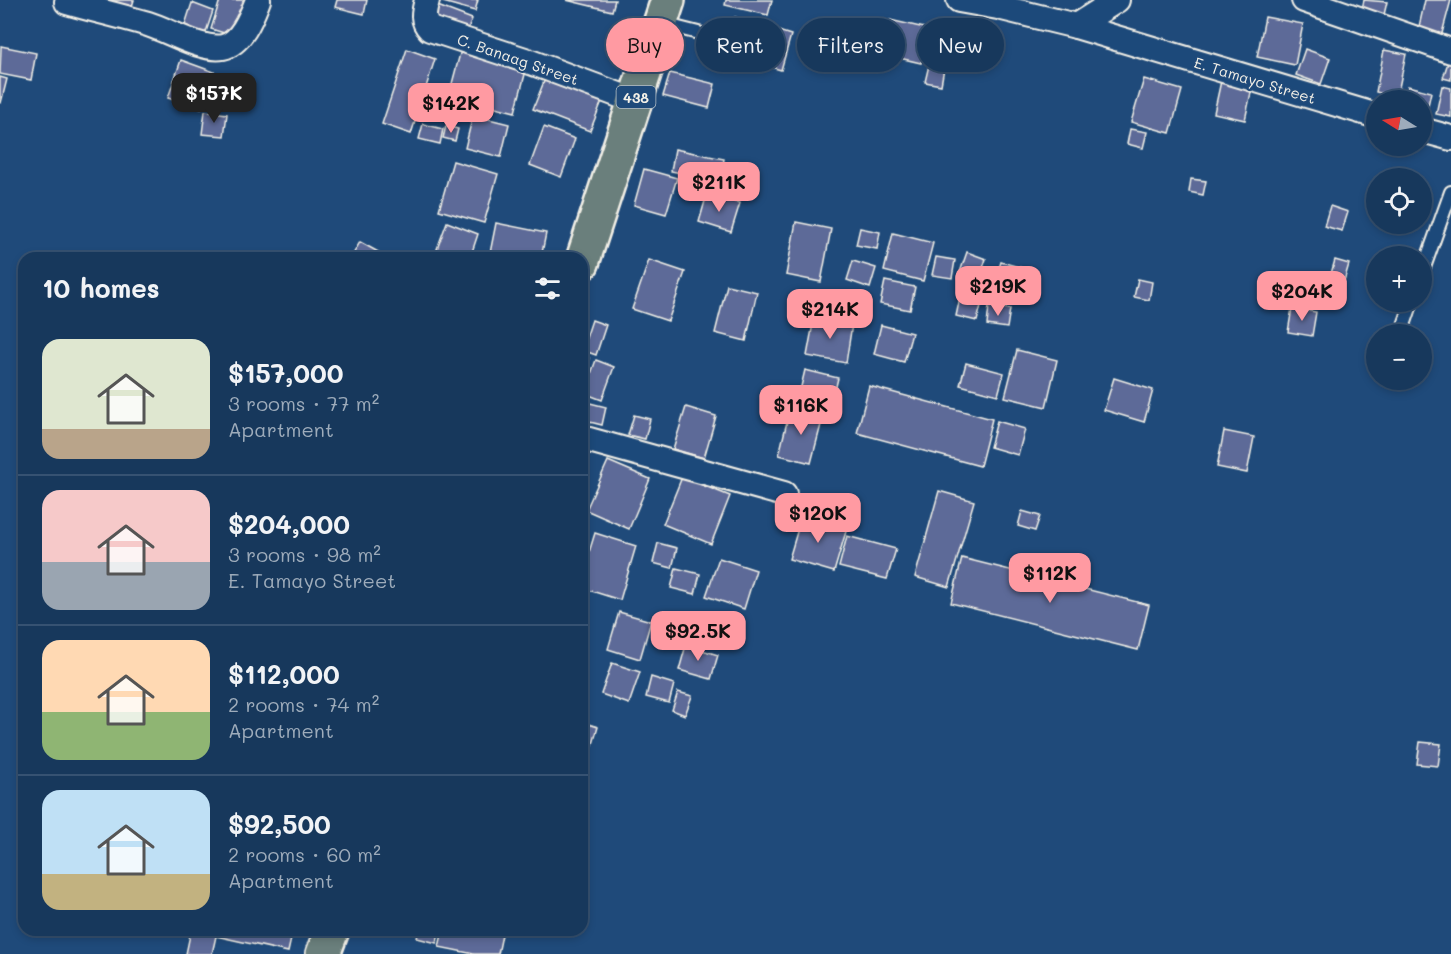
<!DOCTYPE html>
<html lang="en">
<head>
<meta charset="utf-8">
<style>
  body { margin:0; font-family:Mali,sans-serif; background:#203f62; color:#f1f3f6; height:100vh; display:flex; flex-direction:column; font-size:22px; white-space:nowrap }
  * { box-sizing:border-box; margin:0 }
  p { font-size:20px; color:#9eacbb }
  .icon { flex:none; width:33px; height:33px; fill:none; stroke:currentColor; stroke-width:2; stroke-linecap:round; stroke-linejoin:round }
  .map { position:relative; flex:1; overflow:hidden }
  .sheet { position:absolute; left:18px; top:252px; width:570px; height:684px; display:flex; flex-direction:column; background:#17385c; border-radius:18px; box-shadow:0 3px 9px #0003,0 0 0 2px #365272 }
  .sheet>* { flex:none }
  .guide { position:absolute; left:606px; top:18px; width:570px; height:54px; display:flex; gap:12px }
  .needle { width:39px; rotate:281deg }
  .tools { position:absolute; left:1366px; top:90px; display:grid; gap:12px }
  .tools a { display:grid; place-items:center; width:66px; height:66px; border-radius:50%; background:#17385c; box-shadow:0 3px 9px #0003,0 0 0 2px #365272; font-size:30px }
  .price { position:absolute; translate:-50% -51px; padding:0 14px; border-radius:12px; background:#ff9aa2; color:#111; font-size:20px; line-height:39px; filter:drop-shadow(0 2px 3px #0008) }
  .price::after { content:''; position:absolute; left:50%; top:36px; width:18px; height:14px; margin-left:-9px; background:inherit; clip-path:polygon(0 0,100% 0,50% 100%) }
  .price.selected { background:#222; color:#fff }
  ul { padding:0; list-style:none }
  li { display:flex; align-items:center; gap:18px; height:150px; padding:0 24px }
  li+li { border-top:2px solid #365272 }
  li span { display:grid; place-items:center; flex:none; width:168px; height:120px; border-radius:18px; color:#555 }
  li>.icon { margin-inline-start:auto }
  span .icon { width:72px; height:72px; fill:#fffc; stroke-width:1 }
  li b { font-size:26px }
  h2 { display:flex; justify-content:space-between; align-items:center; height:72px; padding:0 24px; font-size:26px }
  .pill { padding:0 21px; border-radius:27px; background:#17385c; box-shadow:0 3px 9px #0003,0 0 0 2px #365272; font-size:21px; line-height:54px }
  .pill.selected { background:#ff9aa2; color:#111 }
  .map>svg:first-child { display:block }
</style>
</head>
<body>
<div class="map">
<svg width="1451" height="954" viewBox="0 0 1451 954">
  <rect width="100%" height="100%" fill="#1f4a7a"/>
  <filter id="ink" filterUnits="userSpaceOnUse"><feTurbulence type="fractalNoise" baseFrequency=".0167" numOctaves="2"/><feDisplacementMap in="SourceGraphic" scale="12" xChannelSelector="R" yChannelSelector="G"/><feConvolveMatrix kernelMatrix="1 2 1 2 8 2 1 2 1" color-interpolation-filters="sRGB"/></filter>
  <g filter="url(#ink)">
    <!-- building -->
    <g fill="#5d6b98" stroke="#f4f1e8" stroke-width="1.5">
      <polygon points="109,0 134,0 130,13 107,7"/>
      <polygon points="220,0 245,0 234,36 211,29"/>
      <polygon points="337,0 367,0 364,14 335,7"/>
      <polygon points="444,0 478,0 475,11 443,2"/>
      <polygon points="566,0 615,0 612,11"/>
      <polygon points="726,0 772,0 768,15 725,5"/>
      <polygon points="1364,0 1387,2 1382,23 1360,18"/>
      <polygon points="1425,0 1451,0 1441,37 1418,31"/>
      <polygon points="192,3 213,11 204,38 183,31"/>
      <polygon points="435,5 472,19 466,34 429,19"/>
      <polygon points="735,17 791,35 781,70 724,53"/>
      <polygon points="1265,17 1303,24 1295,65 1257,57"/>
      <polygon points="890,20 929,29 921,63 882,54"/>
      <polygon points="1,46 36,53 31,80 0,74"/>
      <polygon points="462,46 528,63 515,112 449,95"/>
      <polygon points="407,49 435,59 411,134 382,124"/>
      <polygon points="1305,49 1330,58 1321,84 1296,75"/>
      <polygon points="1384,50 1406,54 1397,97 1376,92"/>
      <polygon points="1450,56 1451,57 1451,80 1443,78"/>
      <polygon points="181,60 214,72 201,109 168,98"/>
      <polygon points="929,65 944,68 941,85 925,82"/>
      <polygon points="670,73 715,84 709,108 663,96"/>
      <polygon points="547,74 604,96 590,131 533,109"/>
      <polygon points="0,77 7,79 1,103 0,102"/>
      <polygon points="1144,79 1182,90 1170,133 1131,122"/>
      <polygon points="1221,81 1252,88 1245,120 1214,113"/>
      <polygon points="1408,86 1431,92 1426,114 1422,114 1422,100 1405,100"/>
      <polygon points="1442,86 1451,88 1451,117 1436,114"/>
      <polygon points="205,111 227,114 224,136 202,134"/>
      <polygon points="473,115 509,124 501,157 465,148"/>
      <polygon points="423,124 443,129 440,144 419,139"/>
      <polygon points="446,126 458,129 455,141 443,138"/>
      <polygon points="544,127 575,139 561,177 530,165"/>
      <polygon points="1130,129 1147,132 1143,148 1127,144"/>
      <polygon points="675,149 724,159 720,181 671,171"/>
      <polygon points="453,161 498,174 484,223 439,210"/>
      <polygon points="644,169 677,178 666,214 634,205"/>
      <polygon points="1191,179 1206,181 1203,195 1189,192"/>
      <polygon points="707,194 740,203 731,232 699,222"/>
      <polygon points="1330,206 1348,212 1342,231 1324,226"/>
      <polygon points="447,222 478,234 470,258 462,258 437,249"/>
      <polygon points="796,222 831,229 821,282 786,275"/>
      <polygon points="496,223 546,233 541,258 489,258"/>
      <polygon points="860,228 880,232 877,249 856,245"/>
      <polygon points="893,233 933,243 923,281 884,271"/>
      <polygon points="360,242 389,258 351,258"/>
      <polygon points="967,252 986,259 977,285 958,278"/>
      <polygon points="936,257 955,260 952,278 932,275"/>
      <polygon points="649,260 685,272 668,321 632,309"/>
      <polygon points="1335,260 1349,264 1344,281 1330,277"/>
      <polygon points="853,261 876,268 870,288 847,280"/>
      <polygon points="1001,262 1023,268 1017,294 993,287"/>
      <polygon points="1138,279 1152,282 1149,300 1134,297"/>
      <polygon points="885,281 915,287 910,310 880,304"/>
      <polygon points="727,285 757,292 746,341 715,333"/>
      <polygon points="961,293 983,298 977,321 956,316"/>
      <polygon points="989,306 1010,309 1007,328 987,325"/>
      <polygon points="1292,308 1316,312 1312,336 1288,332"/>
      <polygon points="814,318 852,324 846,363 807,356"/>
      <polygon points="592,320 606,325 596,355 582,350"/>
      <polygon points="881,325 912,333 904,362 874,354"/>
      <polygon points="1017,350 1057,360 1046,407 1005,397"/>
      <polygon points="582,357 589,358 585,377 582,377"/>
      <polygon points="596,360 614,367 602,400 584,393"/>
      <polygon points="966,363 1004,373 998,395 960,385"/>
      <polygon points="805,370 838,378 832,403 799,395"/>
      <polygon points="1114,378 1153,390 1144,422 1104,410"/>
      <polygon points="869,386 992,419 980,466 857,433"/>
      <polygon points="586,402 606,407 602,425 582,420"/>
      <polygon points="686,407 716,416 704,458 673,449"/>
      <polygon points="790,409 823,417 811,463 779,455"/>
      <polygon points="634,415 650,419 645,439 628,435"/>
      <polygon points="997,421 1025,429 1018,455 990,447"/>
      <polygon points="1224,431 1254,437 1247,473 1217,467"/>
      <polygon points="608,461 650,479 629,529 586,510"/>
      <polygon points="682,477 730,496 711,544 663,524"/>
      <polygon points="939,491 974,501 949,587 915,577"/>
      <polygon points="1022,511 1040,516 1035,531 1018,526"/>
      <polygon points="802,515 847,528 834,572 789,559"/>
      <polygon points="595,533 636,546 620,600 582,588 582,575"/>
      <polygon points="847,536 896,549 887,579 839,567"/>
      <polygon points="658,543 677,548 672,568 653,563"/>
      <polygon points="719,558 756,570 744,609 706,596"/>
      <polygon points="962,558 1149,605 1138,650 951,603"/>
      <polygon points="676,568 700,574 695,594 671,588"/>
      <polygon points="619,612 651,621 640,659 608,649"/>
      <polygon points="686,645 718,655 711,679 679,670"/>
      <polygon points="612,663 640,672 629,704 601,694"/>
      <polygon points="651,677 674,684 669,703 646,697"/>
      <polygon points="678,692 692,696 685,715 672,710"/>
      <polygon points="582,722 598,727 588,761 582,759"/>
      <polygon points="1420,742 1441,744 1438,766 1417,764"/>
      <polygon points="191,930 293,930 288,952 216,936 212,954 186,954"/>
      <polygon points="419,930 439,930 437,943 417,938"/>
      <polygon points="443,930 503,930 498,954 474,954 439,947"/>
    </g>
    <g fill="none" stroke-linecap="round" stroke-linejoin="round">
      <defs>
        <g id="lane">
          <polyline points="663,24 714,37"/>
          <polyline points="1422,273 1451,192"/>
          <polyline points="1401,334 1412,302"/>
        </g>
        <g id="street">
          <path d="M 427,0 C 424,12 421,20 430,29 L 525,60 L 635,101"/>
          <polyline points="959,0 998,7 1076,26 1377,116"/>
          <polyline points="1304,0 1451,51"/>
          <path d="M 67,2 C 94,10 121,16 148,24 C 168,30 202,51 223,47 C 242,43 252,15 258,0"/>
          <polyline points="1076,26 1117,0"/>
          <polyline points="1422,130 1451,138"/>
          <polyline points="582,438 784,494"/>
        </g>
        <g id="primary">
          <polyline points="582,263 668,0"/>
          <polyline points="323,954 332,930"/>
        </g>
      </defs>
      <!-- lane casing -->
      <use href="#lane" stroke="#f4f1e8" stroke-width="16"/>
      <!-- street casing -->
      <use href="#street" stroke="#f4f1e8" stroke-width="28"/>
      <!-- primary casing -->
      <use href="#primary" stroke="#f4f1e8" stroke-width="38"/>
      <!-- lane -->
      <use href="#lane" stroke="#1f4a7a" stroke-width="12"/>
      <!-- street -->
      <use href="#street" stroke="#1f4a7a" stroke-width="24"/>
      <!-- primary -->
      <use href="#primary" stroke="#6b7f7c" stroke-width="33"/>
    </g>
  </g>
  <g text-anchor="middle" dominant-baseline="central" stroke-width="4.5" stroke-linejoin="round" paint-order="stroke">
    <!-- shield labels -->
    <rect fill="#1f4a7a" stroke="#b4bfc7" stroke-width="1.5" x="616.5" y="86" width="39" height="22" rx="4.5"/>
    <g font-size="14" font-weight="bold" fill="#f4f1e8">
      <text x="636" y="97">438</text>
    </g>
    <!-- street labels -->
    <g font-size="15" fill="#f4f1e8" stroke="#1f4a7a">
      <text transform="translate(518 59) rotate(19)">C. Banaag Street</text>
      <text transform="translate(1255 80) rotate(17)">E. Tamayo Street</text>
    </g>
  </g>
</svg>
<div class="tools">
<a><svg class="needle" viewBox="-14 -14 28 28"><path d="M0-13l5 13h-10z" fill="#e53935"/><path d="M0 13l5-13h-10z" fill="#9eacbb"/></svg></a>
<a><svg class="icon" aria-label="locate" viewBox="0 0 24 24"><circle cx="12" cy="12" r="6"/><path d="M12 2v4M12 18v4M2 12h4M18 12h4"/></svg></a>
<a>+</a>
<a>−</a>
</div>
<b class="price selected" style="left:214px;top:124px">$157K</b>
<b class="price" style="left:451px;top:134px">$142K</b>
<b class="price" style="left:719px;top:213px">$211K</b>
<b class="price" style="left:998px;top:317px">$219K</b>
<b class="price" style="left:1302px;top:322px">$204K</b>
<b class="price" style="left:830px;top:340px">$214K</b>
<b class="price" style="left:801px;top:436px">$116K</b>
<b class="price" style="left:818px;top:544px">$120K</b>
<b class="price" style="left:1050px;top:604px">$112K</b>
<b class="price" style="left:698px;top:662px">$92.5K</b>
<div class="guide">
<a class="pill selected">Buy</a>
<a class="pill">Rent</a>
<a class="pill">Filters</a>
<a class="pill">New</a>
</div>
<section class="sheet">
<h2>10 homes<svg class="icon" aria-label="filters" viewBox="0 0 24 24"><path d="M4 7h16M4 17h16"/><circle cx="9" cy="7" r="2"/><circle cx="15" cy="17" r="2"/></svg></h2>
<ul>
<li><span style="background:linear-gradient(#dfe7d0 75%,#b9a48a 0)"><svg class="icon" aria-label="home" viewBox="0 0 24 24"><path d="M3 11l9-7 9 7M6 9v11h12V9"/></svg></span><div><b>$157,000</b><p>3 rooms · 77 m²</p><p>Apartment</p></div></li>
<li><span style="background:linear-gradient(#f6c9c9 60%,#9aa5b1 0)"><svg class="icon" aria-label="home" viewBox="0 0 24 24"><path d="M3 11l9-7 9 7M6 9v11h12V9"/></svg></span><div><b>$204,000</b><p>3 rooms · 98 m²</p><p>E. Tamayo Street</p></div></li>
<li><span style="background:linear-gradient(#ffd9b3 60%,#8fb573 0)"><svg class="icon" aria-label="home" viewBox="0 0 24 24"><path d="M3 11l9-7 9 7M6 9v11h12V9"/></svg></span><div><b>$112,000</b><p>2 rooms · 74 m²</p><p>Apartment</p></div></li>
<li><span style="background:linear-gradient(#bfe0f5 70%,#c2b280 0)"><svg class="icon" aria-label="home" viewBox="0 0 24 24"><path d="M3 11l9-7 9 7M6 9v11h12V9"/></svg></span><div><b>$92,500</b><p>2 rooms · 60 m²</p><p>Apartment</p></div></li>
</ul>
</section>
</div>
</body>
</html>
